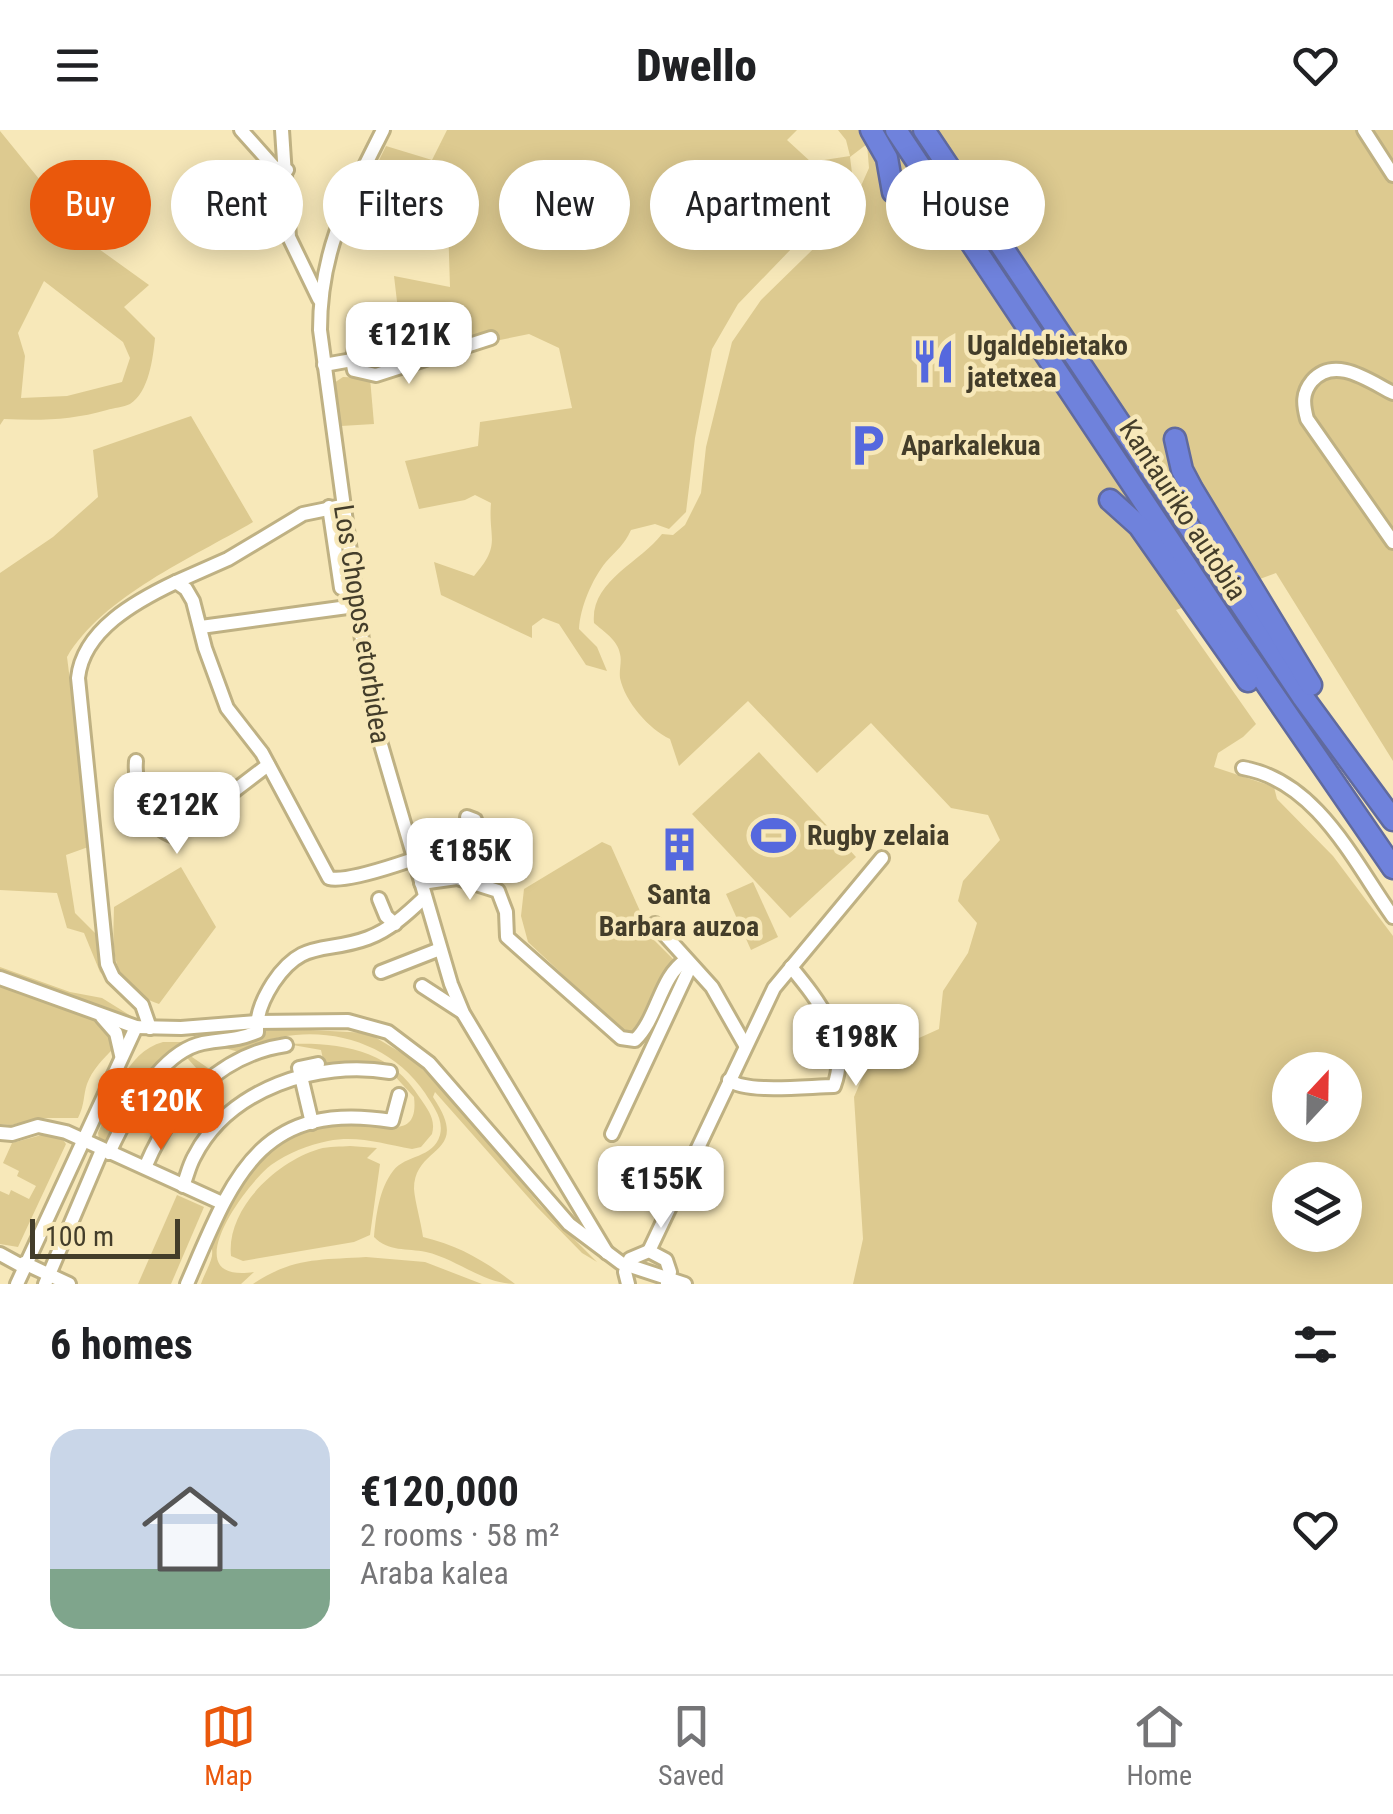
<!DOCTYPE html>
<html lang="en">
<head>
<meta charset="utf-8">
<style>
  body { margin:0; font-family:"Roboto Condensed",sans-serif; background:#f2f2f2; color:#202124; height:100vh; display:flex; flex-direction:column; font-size:38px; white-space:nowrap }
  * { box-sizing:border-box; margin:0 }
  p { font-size:32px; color:#757577 }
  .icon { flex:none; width:55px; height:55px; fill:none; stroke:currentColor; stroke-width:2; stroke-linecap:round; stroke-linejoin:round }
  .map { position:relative; height:1154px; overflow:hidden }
  .panel { display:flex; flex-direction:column; background:#fff; flex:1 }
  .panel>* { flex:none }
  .banner { position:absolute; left:30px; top:30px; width:1335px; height:90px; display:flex; gap:20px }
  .needle { width:65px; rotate:22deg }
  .controls { position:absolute; left:1272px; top:922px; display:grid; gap:20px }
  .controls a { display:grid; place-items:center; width:90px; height:90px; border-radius:50%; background:#fff; box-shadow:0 5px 25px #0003; font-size:50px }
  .scale { position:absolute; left:30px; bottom:25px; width:150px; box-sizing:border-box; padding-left:10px; border:5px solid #433d2a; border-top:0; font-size:28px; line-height:35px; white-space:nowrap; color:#433d2a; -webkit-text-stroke:8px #f7e8b9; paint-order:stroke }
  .price { position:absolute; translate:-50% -85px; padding:0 22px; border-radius:20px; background:#fff; color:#222; font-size:32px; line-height:65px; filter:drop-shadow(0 2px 5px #0008) }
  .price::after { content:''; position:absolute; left:50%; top:60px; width:30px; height:22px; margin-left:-15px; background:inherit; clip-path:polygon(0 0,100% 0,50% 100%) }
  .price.active { background:#ea580c; color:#fff }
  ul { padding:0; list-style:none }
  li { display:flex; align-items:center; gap:30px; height:250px; padding:0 50px }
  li+li { border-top:2px solid #e0e0e0 }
  li span { display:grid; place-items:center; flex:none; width:280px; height:200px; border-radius:30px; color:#555 }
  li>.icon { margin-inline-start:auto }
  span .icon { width:120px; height:120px; fill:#fffc; stroke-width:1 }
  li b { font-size:42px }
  h2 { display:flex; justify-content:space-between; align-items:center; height:120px; padding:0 50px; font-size:42px }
  .chip { padding:0 35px; border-radius:45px; background:#fff; box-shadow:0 5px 25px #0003; font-size:35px; line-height:90px }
  .chip.active { background:#ea580c; color:#fff }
  header { display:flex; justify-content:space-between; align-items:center; height:130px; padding:0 50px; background:#fff; font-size:45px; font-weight:800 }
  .dock { display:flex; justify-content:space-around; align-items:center; height:140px; border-top:2px solid #e0e0e0; background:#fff; font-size:28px; color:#757577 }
  .dock a { display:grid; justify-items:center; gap:5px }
  .dock .active { color:#ea580c }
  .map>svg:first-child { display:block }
</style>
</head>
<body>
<header><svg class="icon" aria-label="menu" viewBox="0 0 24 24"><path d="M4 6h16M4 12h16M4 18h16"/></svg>Dwello<svg class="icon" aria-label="heart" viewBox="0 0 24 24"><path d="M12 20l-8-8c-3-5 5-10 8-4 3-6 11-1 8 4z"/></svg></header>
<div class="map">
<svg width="1393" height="1154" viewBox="0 0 1393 1154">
  <rect width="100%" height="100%" fill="#f7e8b9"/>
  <!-- green -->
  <g fill="#ddca90" fill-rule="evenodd">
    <path d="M 447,0 L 797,0 L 787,10 L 811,32 L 850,26 L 846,10 L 838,0 L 1393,0 L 1393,631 L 1276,443 L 1176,480 L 1256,594 L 1243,607 L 1218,623 L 1214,637 L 1274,657 L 1277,669 L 1333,726 L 1393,806 L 1393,1154 L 853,1154 L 863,1109 L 854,967 L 870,930 L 939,899 L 943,861 L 968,823 L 977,793 L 958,771 L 963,751 L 1000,710 L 988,685 L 951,678 L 871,593 L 817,643 L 748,571 L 679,636 L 670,609 C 649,599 625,572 620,548 C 619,540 622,531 620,524 C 618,510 603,501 594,493 C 590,451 640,433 662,404 L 673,405 L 685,395 L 701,363 L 706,317 L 732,212 L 761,170 L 848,85 L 869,38 L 867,14 L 850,27 L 852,43 L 835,71 L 823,51 L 793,50 L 787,71 L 757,94 L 787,116 L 795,115 L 738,174 L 712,219 L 695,308 L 686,382 L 669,399 L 655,394 L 631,400 C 624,415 617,420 606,432 C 592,449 580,478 579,499 L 597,517 L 607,541 L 586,535 L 559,494 L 543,488 L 532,496 L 532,508 L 441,465 L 434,432 L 474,446 C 502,414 488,409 491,373 L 475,365 L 465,370 L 419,379 L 405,331 L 478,316 L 480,292 L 572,278 L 559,218 L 529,204 L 500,210 L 492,202 L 388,232 L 400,197 L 394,146 L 450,157 L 448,93 L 349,91 L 386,16 L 432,30 ZM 1290,940 L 1345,940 L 1345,995 L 1290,995 ZM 1290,1050 L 1345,1050 L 1345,1105 L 1290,1105 Z"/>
    <path d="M 0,1 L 92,114 L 149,155 L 124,177 L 155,208 C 153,228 149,262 130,274 C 124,277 113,278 107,280 C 72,290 40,291 4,289 L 0,295 ZM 44,151 L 123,212 L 130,228 L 122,252 L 67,266 L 21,268 L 25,226 L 18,203 Z"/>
    <polygon points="343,247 370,248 374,294 341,296 337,288 334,253"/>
    <path d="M 191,286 L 253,392 C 192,428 103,466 67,527 L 91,716 L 66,725 L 75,783 L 99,807 L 117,858 L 132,874 L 100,842 L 84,803 L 67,798 L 57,763 L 0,760 L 0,443 L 53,407 L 98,367 L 93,320 Z"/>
    <polygon points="759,622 856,727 790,788 692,684"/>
    <polygon points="602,712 611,716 652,808 677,833 645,894 634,902 622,900 528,812 521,786 524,759"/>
    <path d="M 181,737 L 216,797 L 159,874 C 109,856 113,821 114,777 Z"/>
    <polygon points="753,752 778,807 751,820 726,764"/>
    <path d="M 0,837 L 70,862 L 102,868 L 131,886 L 103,896 L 111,905 L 113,919 C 103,929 92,940 87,954 C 83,966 85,974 78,988 L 42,988 L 11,995 L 0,994 Z"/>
    <path d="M 292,899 L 368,903 L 415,931 L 483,1005 L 539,1074 L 597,1132 L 582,1123 L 536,1076 L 435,962 L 433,967 C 473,1026 414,1014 414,1059 C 415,1072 421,1092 423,1107 C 460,1116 485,1131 515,1154 C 484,1154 457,1129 426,1122 C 407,1118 388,1122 374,1107 C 376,1086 379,1059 393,1041 C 406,1024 433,1029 440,1005 C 444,989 433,976 425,963 C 385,903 301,888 239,922 L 217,916 L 262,901 Z"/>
    <path d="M 163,912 L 188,912 L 197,920 L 192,927 L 208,938 L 217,939 L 205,948 L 181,921 L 107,1014 L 99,1009 L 98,1003 C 113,970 125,922 163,912 Z"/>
    <path d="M 287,914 C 340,912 390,919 420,968 C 428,980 436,989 432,1004 L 421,1017 L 412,1019 C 383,1014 358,1005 328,1011 C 308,1015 288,1023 271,1035 C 245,1055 173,1154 254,1142 L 241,1154 L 201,1154 C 204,1145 210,1135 212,1126 C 213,1115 210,1120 212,1110 C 223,1065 259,1019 302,1002 C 315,996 331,991 346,991 C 372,989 420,1017 414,967 L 390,941 L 325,938 L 321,920 Z"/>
    <polygon points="49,1003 61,1007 66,1014 18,1117 0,1114 0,1061 9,1065 11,1060 29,1069 36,1056 17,1046 19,1041 3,1033 12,1013"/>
    <path d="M 350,1016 L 377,1018 L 367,1028 L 380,1034 L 370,1105 L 354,1112 L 243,1131 L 231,1126 C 226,1079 276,1032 319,1019 C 329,1016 341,1017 350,1016 Z"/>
    <polygon points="177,1065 204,1077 171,1154 138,1154"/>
    <path d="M 366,1127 L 425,1132 L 482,1154 L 253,1154 C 293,1127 321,1130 366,1127 Z"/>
  </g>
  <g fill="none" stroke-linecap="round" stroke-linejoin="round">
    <defs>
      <g id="minor">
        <polyline points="241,0 274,37 287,40"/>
        <polyline points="282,0 289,107 319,169"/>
        <path d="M 383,0 C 348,70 320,120 320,200 L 372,584 L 451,854 L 463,883 L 607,1123"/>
        <polyline points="1364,0 1393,45"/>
        <polyline points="352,230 354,240 376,245 491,208"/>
        <polyline points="324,235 352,230 362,199"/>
        <path d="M 1393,263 C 1369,251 1335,225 1312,251 C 1302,263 1303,274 1307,289 L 1393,412"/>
        <polyline points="329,377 341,458 353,457"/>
        <polyline points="176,452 228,429 303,384 342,376"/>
        <polyline points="201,497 355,476"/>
        <path d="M 136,631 C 134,656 147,699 175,706 L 268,635"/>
        <path d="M 1243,638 C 1317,651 1354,732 1393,787"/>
        <polyline points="464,710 474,706 478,698 475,690 467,687"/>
        <path d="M 421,753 L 457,748 L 498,761 L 506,782 L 507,807 L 621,908 L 635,910 C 658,888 660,846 686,830"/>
        <polyline points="379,769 386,786 395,794"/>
        <polyline points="655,794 712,857 745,915"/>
        <polyline points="381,842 440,819"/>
        <polyline points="0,848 136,897 181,898 257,892 348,891 388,902 429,933 569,1094 621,1133 685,1154"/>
        <polyline points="422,856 462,882"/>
        <polyline points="102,887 116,903 121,925"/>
        <path d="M 258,888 C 260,875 266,864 273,853 C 303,808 325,824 368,808 C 390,800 408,783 425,767"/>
        <path d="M 150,898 L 142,875 L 113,847 L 107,834 L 78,548 C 83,500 136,471 176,452 L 186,459 L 193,471 L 205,518 L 227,578 L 262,623 L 329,748 C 351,754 440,720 464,710 L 477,720 L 486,722"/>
        <path d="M 729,950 C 747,964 810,956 834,956 C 851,910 818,870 791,837"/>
        <polyline points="312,993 299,938 318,934"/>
        <polyline points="0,1003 12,1004 38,996 66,1002 222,1073"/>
        <polyline points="612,1004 691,835"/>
        <path d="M 109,1023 C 126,986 159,922 203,913 C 227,908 232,912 257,902 L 257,898"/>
        <path d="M 147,1033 C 172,975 222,924 286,915"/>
        <path d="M 183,1056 C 187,1046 189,1036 194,1027 C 229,958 318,930 390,942"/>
        <polyline points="649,1121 774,858 882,728"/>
        <polyline points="0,1124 22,1136"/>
        <polyline points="24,1133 69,1154"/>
        <polyline points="17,1154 136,897"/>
        <polyline points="45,1154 102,1020"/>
        <path d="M 187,1154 C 232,1050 258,969 392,991 L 399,965"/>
        <polyline points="628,1154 625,1142 630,1129 649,1121 666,1130 670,1142 667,1153"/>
      </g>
      <g id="highway">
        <polyline points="871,0 887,28 893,62"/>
        <polyline points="896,0 1228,498 1393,738"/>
        <polyline points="924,0 1302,566 1393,690"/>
        <polyline points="1175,309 1182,340 1192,359 1311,555"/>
        <polyline points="1110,370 1139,396 1248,551"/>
      </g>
    </defs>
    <!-- minor casing -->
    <use href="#minor" stroke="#bfb183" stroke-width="18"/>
    <!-- highway casing -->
    <use href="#highway" stroke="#606a9e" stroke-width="25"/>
    <!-- minor -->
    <use href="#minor" stroke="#fff" stroke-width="12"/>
    <!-- highway -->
    <use href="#highway" stroke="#6f82dc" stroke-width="20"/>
  </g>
  <!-- icons -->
  <defs>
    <symbol id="restaurant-bare" viewBox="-9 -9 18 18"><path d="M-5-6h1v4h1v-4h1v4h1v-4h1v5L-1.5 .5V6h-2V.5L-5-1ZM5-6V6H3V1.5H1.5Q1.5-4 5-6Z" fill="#5568de" stroke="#f7e8b9" stroke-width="2.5" paint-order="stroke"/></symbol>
    <symbol id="parking-bare" viewBox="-9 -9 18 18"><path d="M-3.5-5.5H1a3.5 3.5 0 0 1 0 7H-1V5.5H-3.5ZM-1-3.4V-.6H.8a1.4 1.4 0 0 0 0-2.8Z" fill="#5568de" stroke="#f7e8b9" stroke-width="2.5" paint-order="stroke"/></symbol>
    <symbol id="stadium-bare" viewBox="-9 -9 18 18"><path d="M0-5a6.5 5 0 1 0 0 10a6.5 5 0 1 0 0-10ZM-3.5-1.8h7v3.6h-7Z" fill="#5568de" stroke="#f7e8b9" stroke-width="2.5" paint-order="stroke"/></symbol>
    <symbol id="building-bare" viewBox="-9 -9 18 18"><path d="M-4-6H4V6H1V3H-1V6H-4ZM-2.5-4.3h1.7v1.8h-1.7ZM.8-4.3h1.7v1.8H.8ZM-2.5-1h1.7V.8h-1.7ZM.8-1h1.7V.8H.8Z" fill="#5568de" stroke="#f7e8b9" stroke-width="2.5" paint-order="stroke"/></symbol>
  </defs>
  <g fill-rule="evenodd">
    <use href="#restaurant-bare" x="902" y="200" width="63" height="63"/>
    <use href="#parking-bare" x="836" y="284" width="63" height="63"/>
    <use href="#stadium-bare" x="742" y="674" width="63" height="63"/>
    <use href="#building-bare" x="648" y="688" width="63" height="63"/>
  </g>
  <g text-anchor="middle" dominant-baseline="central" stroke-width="9" stroke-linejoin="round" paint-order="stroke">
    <!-- poi labels -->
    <g font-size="28" font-weight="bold" fill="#433d2a" stroke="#f7e8b9" text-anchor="start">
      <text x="967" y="215">Ugaldebietako<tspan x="967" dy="32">jatetxea</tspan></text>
      <text x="901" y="315">Aparkalekua</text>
      <text x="807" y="705">Rugby zelaia</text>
      <text x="679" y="764" text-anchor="middle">Santa<tspan x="679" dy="32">Barbara auzoa</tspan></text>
    </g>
    <!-- street labels -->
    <g font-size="28" fill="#433d2a" stroke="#f7e8b9">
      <text transform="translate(1183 380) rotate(57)">Kantauriko autobia</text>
      <text transform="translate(362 494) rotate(81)">Los Chopos etorbidea</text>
    </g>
  </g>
</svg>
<div class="controls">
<a><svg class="needle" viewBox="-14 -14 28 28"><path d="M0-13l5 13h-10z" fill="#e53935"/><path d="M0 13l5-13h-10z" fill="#757577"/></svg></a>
<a><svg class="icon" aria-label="layers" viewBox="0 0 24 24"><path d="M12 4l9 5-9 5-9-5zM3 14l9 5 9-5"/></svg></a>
</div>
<div class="scale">100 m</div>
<b class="price" style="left:409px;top:257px">€121K</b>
<b class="price" style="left:177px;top:727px">€212K</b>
<b class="price" style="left:470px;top:773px">€185K</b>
<b class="price" style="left:856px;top:959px">€198K</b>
<b class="price active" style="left:161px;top:1023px">€120K</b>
<b class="price" style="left:661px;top:1101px">€155K</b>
<div class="banner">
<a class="chip active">Buy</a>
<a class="chip">Rent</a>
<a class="chip">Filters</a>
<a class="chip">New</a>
<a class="chip">Apartment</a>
<a class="chip">House</a>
</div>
</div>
<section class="panel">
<h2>6 homes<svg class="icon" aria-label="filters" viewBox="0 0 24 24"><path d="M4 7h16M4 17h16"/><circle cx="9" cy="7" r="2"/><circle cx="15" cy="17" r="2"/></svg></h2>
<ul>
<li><span style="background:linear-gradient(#c9d6e8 70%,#7fa58c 0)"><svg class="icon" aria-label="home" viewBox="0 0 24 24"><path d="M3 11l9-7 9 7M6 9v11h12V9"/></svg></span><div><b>€120,000</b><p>2 rooms · 58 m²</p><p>Araba kalea</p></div><svg class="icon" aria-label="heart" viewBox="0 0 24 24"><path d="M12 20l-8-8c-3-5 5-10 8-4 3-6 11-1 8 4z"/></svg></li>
</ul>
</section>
<nav class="dock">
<a class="active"><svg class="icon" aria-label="map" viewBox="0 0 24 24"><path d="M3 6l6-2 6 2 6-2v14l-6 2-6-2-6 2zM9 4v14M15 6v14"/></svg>Map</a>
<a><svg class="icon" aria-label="saved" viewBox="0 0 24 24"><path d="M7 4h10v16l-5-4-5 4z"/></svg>Saved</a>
<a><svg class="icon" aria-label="home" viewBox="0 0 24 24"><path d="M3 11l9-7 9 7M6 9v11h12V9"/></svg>Home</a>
</nav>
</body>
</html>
